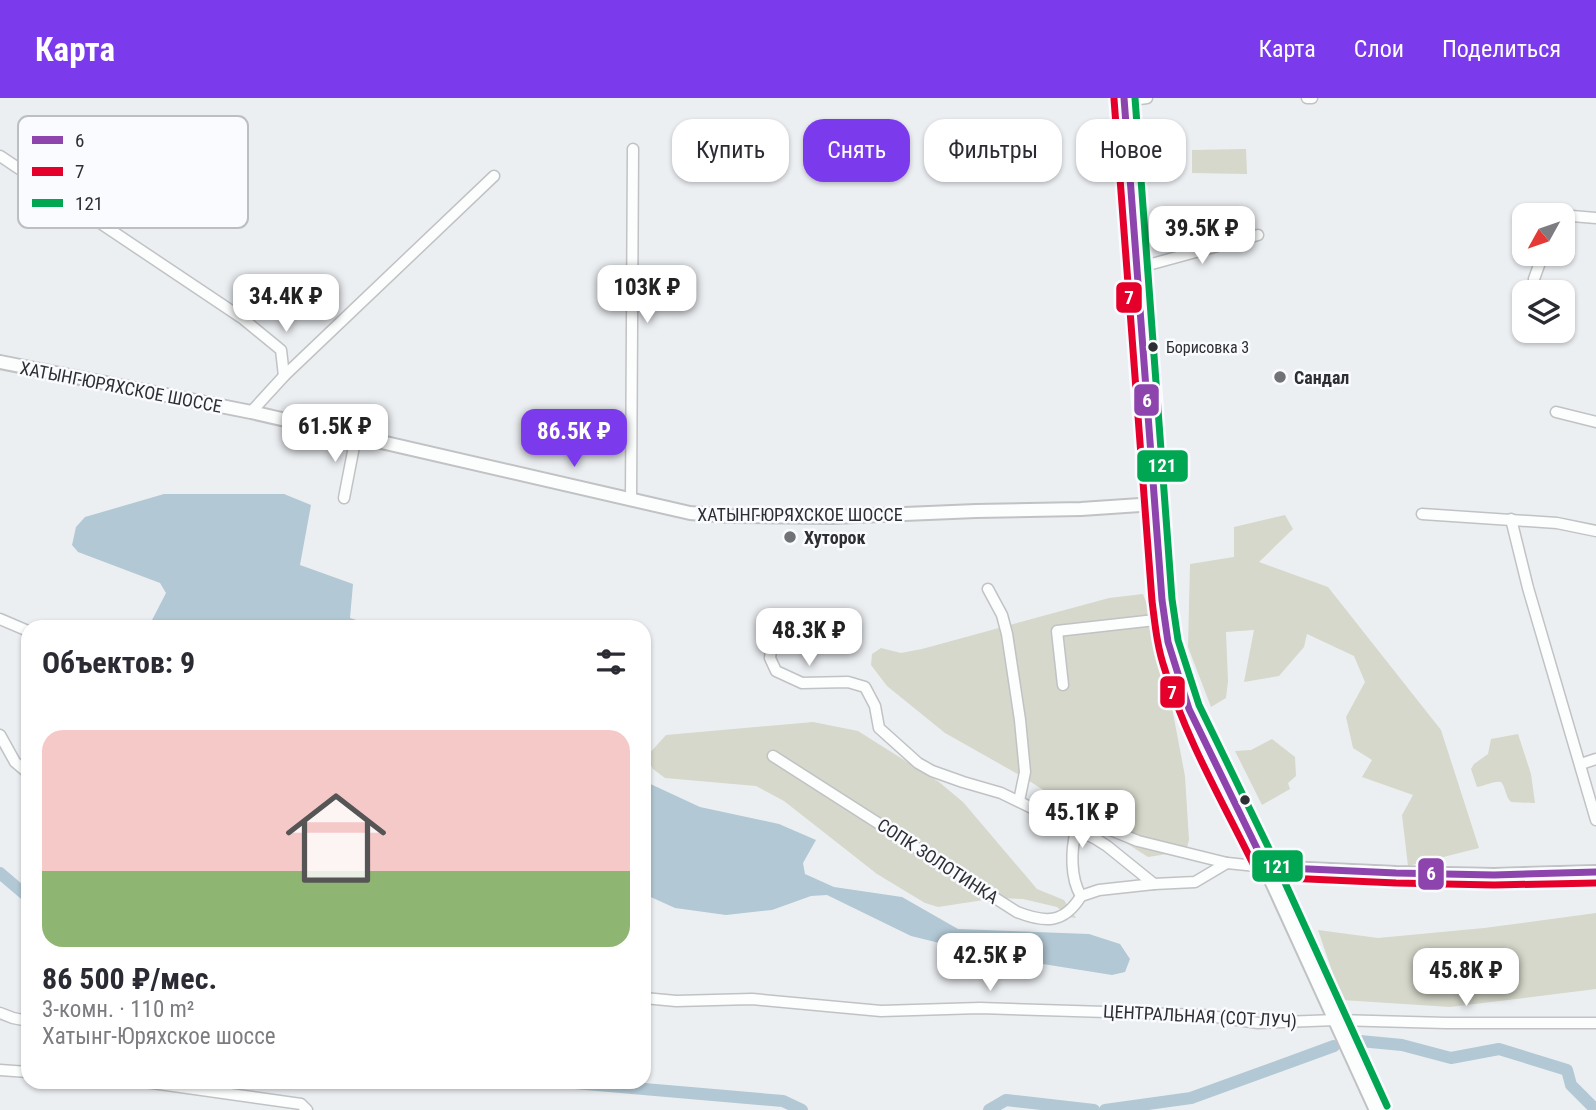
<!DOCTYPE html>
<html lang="ru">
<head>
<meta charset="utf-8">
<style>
  body { margin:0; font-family:"Roboto Condensed",sans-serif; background:#f7f7f7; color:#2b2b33; height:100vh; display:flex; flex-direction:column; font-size:26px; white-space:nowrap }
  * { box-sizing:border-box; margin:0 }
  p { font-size:23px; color:#7c7c81 }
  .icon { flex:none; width:38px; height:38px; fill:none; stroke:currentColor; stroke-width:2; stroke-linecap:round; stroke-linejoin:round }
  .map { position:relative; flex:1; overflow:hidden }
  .drawer { position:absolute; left:21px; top:522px; width:630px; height:469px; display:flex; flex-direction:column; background:#fff; border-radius:21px; box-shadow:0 2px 5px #0004 }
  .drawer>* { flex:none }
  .guide { position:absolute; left:672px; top:21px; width:665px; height:63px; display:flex; gap:14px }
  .needle { width:46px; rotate:230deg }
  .controls { position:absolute; left:1512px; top:105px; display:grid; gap:14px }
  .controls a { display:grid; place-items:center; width:63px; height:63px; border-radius:14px; background:#fff; box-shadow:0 2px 5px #0004; font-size:35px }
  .price { position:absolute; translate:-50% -60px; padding:0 16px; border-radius:14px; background:#fff; color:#222; font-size:23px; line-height:46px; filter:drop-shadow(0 2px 4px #0008) }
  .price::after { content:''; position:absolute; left:50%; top:42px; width:21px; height:16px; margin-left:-10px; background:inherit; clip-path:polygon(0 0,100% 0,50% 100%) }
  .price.on { background:#7c3aed; color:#fff }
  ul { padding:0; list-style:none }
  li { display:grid; align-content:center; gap:14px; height:371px; padding:0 21px }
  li+li { border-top:2px solid #e1e1e2 }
  li span { display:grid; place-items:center; height:217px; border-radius:21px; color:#555 }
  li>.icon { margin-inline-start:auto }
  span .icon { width:126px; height:126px; fill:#fffc; stroke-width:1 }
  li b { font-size:30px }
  h2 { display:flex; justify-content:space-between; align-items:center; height:84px; padding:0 21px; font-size:30px }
  .pill { padding:0 24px; border-radius:21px; background:#fff; box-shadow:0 2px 5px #0004; font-size:24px; line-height:63px }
  .pill.on { background:#7c3aed; color:#fff }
  header { display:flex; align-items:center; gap:42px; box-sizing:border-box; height:98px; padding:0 35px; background:#7c3aed; color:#fff }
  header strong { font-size:33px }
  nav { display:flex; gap:38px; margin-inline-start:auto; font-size:24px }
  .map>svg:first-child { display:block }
</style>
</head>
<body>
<header>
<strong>Карта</strong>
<nav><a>Карта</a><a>Слои</a><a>Поделиться</a></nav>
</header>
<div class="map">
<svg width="1596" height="1012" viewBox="0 0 1596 1012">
  <rect width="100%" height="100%" fill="#eceff2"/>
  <!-- green -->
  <g fill="#d5d8ca">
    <polygon points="1246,51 1247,76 1192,75 1192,52"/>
    <polygon points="1285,417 1293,431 1259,464 1328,489 1441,632 1479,750 1408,768 1402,717 1413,697 1362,679 1372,662 1353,650 1346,619 1365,584 1354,558 1307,536 1304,549 1279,578 1244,584 1254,532 1226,534 1228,583 1226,600 1211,609 1188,549 1190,466 1234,459 1234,429"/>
    <polygon points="1143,496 1158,536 1185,678 1189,742 1186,753 1148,759 1023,679 945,635 887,588 871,567 872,556 881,550 901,555 922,551 1109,500"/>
    <polygon points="813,624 858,633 939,684 963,704 1037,791 1064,802 1076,820 1069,819 1057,809 1023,801 997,800 938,809 925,805 877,776 784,703 756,688 665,680 653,671 646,659 666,637"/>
    <path d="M 1518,636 L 1531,676 L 1535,705 L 1511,704 C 1505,698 1506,690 1501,684 C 1492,683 1486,688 1477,689 L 1471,671 L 1474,666 L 1488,656 L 1491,641 Z"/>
    <polygon points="1272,641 1295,659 1296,678 1288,685 1290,691 1262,707 1235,653 1251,652"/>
    <polygon points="1596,815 1596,891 1450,909 1342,902 1318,832 1378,840 1484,830"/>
  </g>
  <!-- water -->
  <g fill="#b2c8d4">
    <polygon points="164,396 284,396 311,407 300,467 353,486 350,520 376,528 165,528 151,524 166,495 160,485 78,454 72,447 76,429 85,419"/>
    <polygon points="644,683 700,709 779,726 816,742 803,765 805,776 834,789 902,799 958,831 1089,836 1120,846 1130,861 1125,874 1112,877 992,858 911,838 827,797 811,798 772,812 726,817 675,810 644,796"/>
  </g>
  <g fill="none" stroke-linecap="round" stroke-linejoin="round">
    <!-- river -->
    <g stroke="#b2c8d4" stroke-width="12">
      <polyline points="0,775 28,799"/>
      <polyline points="1360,943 1402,947 1451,960 1499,951 1567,972 1571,987 1596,1012"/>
      <polyline points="563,984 783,1003 802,1012"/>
      <polyline points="989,1012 1006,1002 1094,1012"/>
      <polyline points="1105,1012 1191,1000 1334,948"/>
    </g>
    <defs>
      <g id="minor">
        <polyline points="1307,0 1312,0"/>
        <polyline points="1124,3 1147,0"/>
        <polyline points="0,58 242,220 281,252 284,278"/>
        <polyline points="1560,117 1596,120"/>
        <polyline points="1137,170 1258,137"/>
        <polyline points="1534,181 1543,156"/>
        <polyline points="251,314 284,278 494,78"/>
        <polyline points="1556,314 1596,324"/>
        <polyline points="344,400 356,338"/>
        <polyline points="631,402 633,51"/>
        <polyline points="1422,416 1557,425 1596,433"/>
        <polyline points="1511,421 1528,490 1596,722"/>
        <polyline points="988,491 1002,517 1007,536 1020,622 1025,674 1019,703"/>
        <polyline points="0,521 28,533"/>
        <polyline points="772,544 770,560 776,573 802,585 848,584 865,589 875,608 879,630 918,665 932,673 963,684 1001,695 1096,741 1107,748 1154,786"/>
        <polyline points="1063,587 1057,533 1164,521"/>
        <polyline points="0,637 15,664 28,675"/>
        <path d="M 773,658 L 1017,814 C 1045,825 1064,826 1081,798 L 1099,792 L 1154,786 L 1195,784 L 1227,765"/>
        <polyline points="1581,666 1596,661"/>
        <polyline points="1086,722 1138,743 1227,765 1266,769"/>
        <path d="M 1076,733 C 1071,752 1070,780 1081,798"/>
        <polyline points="644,900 676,903 752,901 881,913 980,910 1203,917 1258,925 1336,922 1446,925 1596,925"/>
        <polyline points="0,915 13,920 28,923"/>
        <polyline points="0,972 28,974"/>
        <polyline points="145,984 301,1006 307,1012"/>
      </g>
      <g id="major">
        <polyline points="1124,0 1162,502 1168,544 1174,567 1189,611 1266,769 1396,775 1494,777 1596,774"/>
        <polyline points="0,264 251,314 690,415 729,418 833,419 976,413 1081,411 1155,406"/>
      </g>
      <polyline id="highway" points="1266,769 1377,1012"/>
    </defs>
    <!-- minor casing -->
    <use href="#minor" stroke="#c0c2c4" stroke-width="13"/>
    <!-- major casing -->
    <use href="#major" stroke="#c0c2c4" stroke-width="16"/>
    <!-- highway casing -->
    <use href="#highway" stroke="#c0c2c4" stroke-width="18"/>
    <!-- minor -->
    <use href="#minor" stroke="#fcfdfd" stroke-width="10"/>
    <!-- major -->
    <use href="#major" stroke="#fcfdfd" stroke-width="12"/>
    <!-- highway -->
    <use href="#highway" stroke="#fcfdfd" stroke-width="14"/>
    <defs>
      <g id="bus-1">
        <polyline points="1124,0 1162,502 1168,544 1189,611 1266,769"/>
        <polyline points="1266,769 1396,775 1494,777 1596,774"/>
      </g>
      <g id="bus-2">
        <path d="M 1114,1 L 1152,503 C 1155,526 1157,549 1165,572 C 1186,642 1225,708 1257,774"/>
        <polyline points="1266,779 1396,785 1494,787 1596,785"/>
      </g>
      <polyline id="bus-3" points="1135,0 1172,501 1178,542 1199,607 1276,765 1387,1008"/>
    </defs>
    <!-- bus-1 casing -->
    <use href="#bus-1" stroke="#f9fbff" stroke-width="12"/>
    <!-- bus-2 casing -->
    <use href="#bus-2" stroke="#f9fbff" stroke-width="12"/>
    <!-- bus-3 casing -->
    <use href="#bus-3" stroke="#f9fbff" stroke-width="12"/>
    <!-- bus-1 -->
    <use href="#bus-1" stroke="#8e44ad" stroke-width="7"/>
    <!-- bus-2 -->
    <use href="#bus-2" stroke="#e4002b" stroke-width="7"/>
    <!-- bus-3 -->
    <use href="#bus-3" stroke="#00a651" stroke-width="7"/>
  </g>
  <!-- markers -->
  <g fill="#2e2f32" stroke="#f9fbff" stroke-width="2.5">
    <circle cx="1153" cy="249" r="6"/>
    <circle cx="1245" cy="702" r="6"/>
  </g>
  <g fill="#707275" stroke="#f9fbff" stroke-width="2.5">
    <circle cx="1280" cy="279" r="7"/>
    <circle cx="790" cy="439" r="7"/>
  </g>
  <g text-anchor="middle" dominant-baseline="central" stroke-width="5" stroke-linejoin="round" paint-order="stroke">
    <!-- bus labels -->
    <g font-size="16" fill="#2e2f32" stroke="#f9fbff" text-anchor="start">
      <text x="1166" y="249">Борисовка 3</text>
    </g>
    <!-- poi labels -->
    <g font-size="18" font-weight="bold" fill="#2e2f32" stroke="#f9fbff" text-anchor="start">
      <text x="1294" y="279">Сандал</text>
      <text x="804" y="439">Хуторок</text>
    </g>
    <!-- street labels -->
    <g font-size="18" fill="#2e2f32" stroke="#f9fbff">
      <text transform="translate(121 289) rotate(11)">ХАТЫНГ-ЮРЯХСКОЕ ШОССЕ</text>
      <text x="800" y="416">ХАТЫНГ-ЮРЯХСКОЕ ШОССЕ</text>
      <text transform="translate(938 763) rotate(33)">СОПК ЗОЛОТИНКА</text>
      <text transform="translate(1200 918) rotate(3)">ЦЕНТРАЛЬНАЯ (СОТ ЛУЧ)</text>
    </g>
  </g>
  <!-- legend -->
  <rect x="18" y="18" width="230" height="112" rx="10" fill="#f9fbff" stroke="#bcbec2" stroke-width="2"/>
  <rect x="32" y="38" width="31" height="8" fill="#8e44ad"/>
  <rect x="32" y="69" width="31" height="9" fill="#e4002b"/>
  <rect x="32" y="101" width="31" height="8" fill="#00a651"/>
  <g font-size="19" fill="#2e2f32">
    <text x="75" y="49">6</text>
    <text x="75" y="80">7</text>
    <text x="75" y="112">121</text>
  </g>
  <g stroke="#f9fbff" stroke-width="2.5">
    <rect x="1115" y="183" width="28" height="33" rx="7" fill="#e4002b"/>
    <rect x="1133" y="285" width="27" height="34" rx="7" fill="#8e44ad"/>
    <rect x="1136" y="351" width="53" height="34" rx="7" fill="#00a651"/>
    <rect x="1159" y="577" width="27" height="34" rx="7" fill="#e4002b"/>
    <rect x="1251" y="751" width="53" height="34" rx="7" fill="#00a651"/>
    <rect x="1417" y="759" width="28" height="34" rx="7" fill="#8e44ad"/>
  </g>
  <g font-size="19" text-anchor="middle" font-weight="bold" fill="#fff">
    <text x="1129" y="206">7</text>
    <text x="1147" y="309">6</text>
    <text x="1162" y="374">121</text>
    <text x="1172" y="601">7</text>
    <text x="1277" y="775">121</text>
    <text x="1431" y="782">6</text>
  </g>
</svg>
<div class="controls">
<a><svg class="needle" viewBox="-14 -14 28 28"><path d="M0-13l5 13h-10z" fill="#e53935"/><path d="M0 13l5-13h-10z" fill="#7c7c81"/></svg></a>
<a><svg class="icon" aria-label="layers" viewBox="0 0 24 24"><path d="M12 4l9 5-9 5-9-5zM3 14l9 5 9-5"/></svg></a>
</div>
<b class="price" style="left:1202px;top:168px">39.5K ₽</b>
<b class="price" style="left:647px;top:227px">103K ₽</b>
<b class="price" style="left:286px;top:236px">34.4K ₽</b>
<b class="price" style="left:335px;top:366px">61.5K ₽</b>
<b class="price on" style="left:574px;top:371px">86.5K ₽</b>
<b class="price" style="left:809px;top:570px">48.3K ₽</b>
<b class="price" style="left:1082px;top:752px">45.1K ₽</b>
<b class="price" style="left:990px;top:895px">42.5K ₽</b>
<b class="price" style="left:1466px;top:910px">45.8K ₽</b>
<div class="guide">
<a class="pill">Купить</a>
<a class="pill on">Снять</a>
<a class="pill">Фильтры</a>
<a class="pill">Новое</a>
</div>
<section class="drawer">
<h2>Объектов: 9<svg class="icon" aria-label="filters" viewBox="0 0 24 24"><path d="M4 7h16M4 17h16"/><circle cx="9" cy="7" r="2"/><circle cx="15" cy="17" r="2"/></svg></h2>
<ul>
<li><span style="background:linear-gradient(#f6c9c9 65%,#8fb573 0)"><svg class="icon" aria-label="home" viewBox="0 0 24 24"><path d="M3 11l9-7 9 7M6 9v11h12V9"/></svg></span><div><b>86 500 ₽/мес.</b><p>3-комн. · 110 m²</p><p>Хатынг-Юряхское шоссе</p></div></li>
</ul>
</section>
</div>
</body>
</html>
